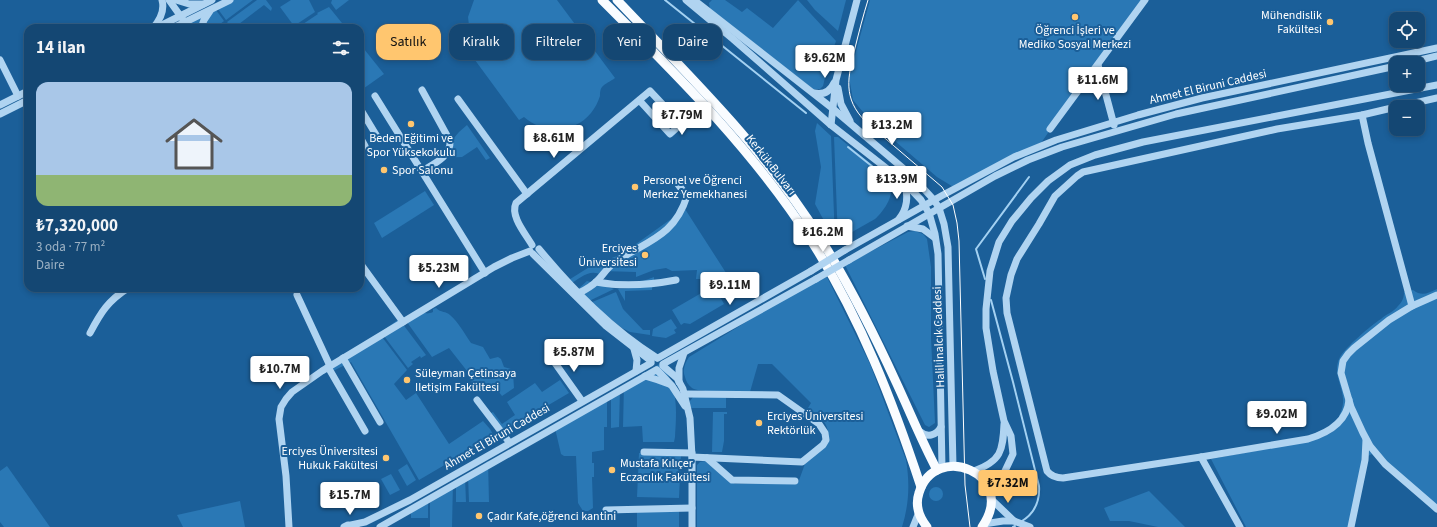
<!DOCTYPE html>
<html lang="tr">
<head>
<meta charset="utf-8">
<style>
  body { margin:0; font-family:"Source Sans 3",sans-serif; background:#1d4e78; color:#f1f3f6; height:100vh; display:flex; flex-direction:column; font-size:15px; white-space:nowrap }
  * { box-sizing:border-box; margin:0 }
  p { font-size:13px; color:#9db2c4 }
  .icon { flex:none; width:22px; height:22px; fill:none; stroke:currentColor; stroke-width:2; stroke-linecap:round; stroke-linejoin:round }
  .map { position:relative; flex:1; overflow:hidden }
  .drawer { position:absolute; left:24px; top:24px; width:340px; height:268px; display:flex; flex-direction:column; background:#144773; border-radius:12px; box-shadow:0 2px 6px #0003,0 0 0 1px #335f85 }
  .drawer>* { flex:none }
  .hud { position:absolute; left:376px; top:24px; width:380px; height:36px; display:flex; gap:8px }
  .controls { position:absolute; left:1389px; top:12px; display:grid; gap:8px }
  .controls a { display:grid; place-items:center; width:36px; height:36px; border-radius:8px; background:#144773; box-shadow:0 2px 6px #0003,0 0 0 1px #335f85; font-size:20px }
  .price { position:absolute; translate:-50% -34px; padding:0 9px; border-radius:4px; background:#fff; color:#222; font-size:13px; line-height:26px; filter:drop-shadow(0 1px 2px #0008) }
  .price::after { content:''; position:absolute; left:50%; top:24px; width:12px; height:9px; margin-left:-6px; background:inherit; clip-path:polygon(0 0,100% 0,50% 100%) }
  .price.on { background:#ffc66f; color:#111 }
  ul { padding:0; list-style:none }
  li { display:grid; align-content:center; gap:8px; height:212px; padding:0 12px }
  li+li { border-top:1px solid #335f85 }
  li span { display:grid; place-items:center; height:124px; border-radius:12px; color:#555 }
  li>.icon { margin-inline-start:auto }
  span .icon { width:72px; height:72px; fill:#fffc; stroke-width:1 }
  li b { font-size:17px }
  h2 { display:flex; justify-content:space-between; align-items:center; height:48px; padding:0 12px; font-size:17px }
  .pill { padding:0 14px; border-radius:12px; background:#144773; box-shadow:0 2px 6px #0003,0 0 0 1px #335f85; font-size:14px; line-height:36px }
  .pill.on { background:#ffc66f; color:#111 }
  .map>svg:first-child { display:block }
</style>
</head>
<body>
<div class="map">
<svg width="1437" height="527" viewBox="0 0 1437 527">
  <rect width="100%" height="100%" fill="#1b5f99"/>
  <!-- green -->
  <g fill="#2a78b5">
    <polygon points="225,0 253,0 226,20 215,5"/>
    <polygon points="257,0 266,0 272,8 271,11 264,5 239,24 242,27 244,28 232,28 227,22"/>
    <polygon points="291,0 309,0 315,12 294,26 280,7"/>
    <polygon points="332,0 349,0 336,10 331,3"/>
    <path d="M 474,0 L 557,0 L 615,78 C 611,81 604,84 602,87 C 600,89 600,94 600,96 C 598,102 595,108 591,113 C 574,134 543,134 524,117 L 519,120 L 461,41 L 470,34 L 468,17 Z"/>
    <polygon points="712,0 725,0 742,12 747,8 773,28 798,0 836,41 829,61 823,86 820,89 813,89 710,9 709,3"/>
    <polygon points="807,0 846,0 838,31 815,10"/>
    <polygon points="870,0 1145,0 1063,111 1039,146 955,188 937,177 868,118 853,100 849,77"/>
    <polygon points="213,6 224,21 215,28 191,28 190,22"/>
    <polygon points="329,7 346,28 297,28 318,14 317,13"/>
    <polygon points="360,44 384,74 360,91"/>
    <polygon points="817,123 831,136 835,241 815,204 821,167 815,131"/>
    <polygon points="467,125 490,158 486,160 477,147 462,157 437,158 459,132"/>
    <path d="M 834,137 L 838,137 L 891,180 C 895,194 885,210 875,219 L 838,240 Z"/>
    <polygon points="425,191 434,205 382,238 374,223"/>
    <path d="M 685,209 L 730,279 L 696,279 L 697,270 L 672,271 L 666,268 L 654,270 L 636,277 L 636,272 L 602,271 L 601,275 C 590,268 579,279 570,284 L 567,281 L 591,266 L 622,254 Z"/>
    <polygon points="915,231 923,234 927,239 931,267 931,338 935,423 929,427 925,425 845,265 908,232"/>
    <path d="M 826,275 L 870,364 L 906,460 C 910,483 909,505 902,527 L 697,527 L 697,465 L 700,462 L 705,461 L 735,484 L 798,483 L 806,461 L 828,434 C 828,421 817,415 808,408 L 811,403 L 772,364 L 758,364 L 750,392 C 738,392 700,393 692,388 C 688,385 686,381 685,377 C 682,370 685,363 689,357 L 777,303 Z"/>
    <polygon points="654,277 654,283 652,283 652,290 625,291 625,301 618,289 635,288 635,284"/>
    <polygon points="587,281 614,289 589,301 577,290"/>
    <polygon points="710,288 717,291 724,304 690,324 684,323 681,325 672,310"/>
    <path d="M 1437,289 L 1437,511 L 1372,454 L 1368,456 L 1351,527 L 1246,527 L 1211,459 L 1313,440 C 1326,437 1336,431 1344,421 L 1339,416 C 1352,392 1329,378 1340,357 C 1345,348 1371,325 1381,319 C 1386,314 1394,312 1398,306 C 1402,302 1404,298 1404,292 L 1413,290 C 1422,297 1428,293 1437,289 Z"/>
    <polygon points="616,292 623,309 643,330 650,330 650,335 630,332 622,328 590,303"/>
    <path d="M 436,308 C 441,313 446,311 450,315 C 459,323 464,333 471,343 L 483,347 L 490,359 L 498,357 L 501,359 L 504,367 L 511,369 L 513,373 L 514,388 L 502,396 L 495,387 L 483,388 L 472,384 L 471,376 L 449,348 L 432,357 L 404,318 L 419,309 C 424,313 426,315 433,312 L 433,309 Z"/>
    <polygon points="399,319 426,355 421,358 420,356 411,362 413,364 408,368 381,332"/>
    <polygon points="671,319 677,328 674,330 676,333 666,338 652,336 653,329"/>
    <polygon points="379,333 407,370 394,384 406,400 416,393 449,444 483,421 490,429 494,436 419,480 351,362 333,371 330,363"/>
    <path d="M 661,363 C 678,387 677,409 675,437 L 674,442 L 643,442 L 642,426 L 623,427 L 624,385 Z"/>
    <polygon points="560,380 569,393 504,431 489,414 493,412 502,424 515,415 507,402 535,383 542,392"/>
    <polygon points="617,388 620,389 619,427 611,428 611,392"/>
    <polygon points="607,397 607,427 604,427 604,450 592,452 592,463 594,463 594,477 592,477 593,508 588,511 583,511 578,503 576,456 564,456 561,454 554,424"/>
    <polygon points="693,397 726,397 726,408 690,408 690,401"/>
    <polygon points="713,412 727,412 727,414 724,414 724,441 722,452 712,452"/>
    <polygon points="639,453 681,455 679,498 637,497"/>
    <polygon points="488,461 489,502 469,502 468,476"/>
    <polygon points="407,464 416,480 407,486 398,470"/>
    <polygon points="7,466 50,527 4,527 0,522 0,471"/>
    <polygon points="391,474 400,490 390,495 381,479"/>
    <polygon points="465,477 466,502 456,502 456,481"/>
    <polygon points="453,483 452,527 430,527 430,496"/>
    <circle cx="936" cy="494" r="7"/>
    <polygon points="1149,491 1185,527 1158,527 1129,521 1110,521 1104,508"/>
    <polygon points="428,497 428,518 411,518 411,506"/>
    <polygon points="240,501 245,527 183,527 177,515"/>
    <polygon points="679,508 679,527 637,527 637,509"/>
  </g>
  <g fill="none" stroke-linecap="round" stroke-linejoin="round">
    <!-- stream -->
    <g stroke="#a3d1f2" stroke-width="2">
      <polyline points="665,0 806,113"/>
      <polyline points="848,147 893,183"/>
      <polyline points="985,279 976,249 1029,177"/>
      <path d="M 991,300 L 1013,382 L 1039,486 C 1040,501 1035,513 1022,521"/>
      <polyline points="1013,527 1015,526"/>
    </g>
    <!-- minor -->
    <g stroke="#b0d4f1" stroke-width="7">
      <polyline points="169,0 189,28"/>
      <polyline points="176,0 189,4 203,4"/>
      <polyline points="686,0 733,39 831,125 904,182 921,200 929,213 935,234 938,254 942,468"/>
      <polyline points="694,0 832,108 911,175 934,200 939,208 944,224 948,247 953,466"/>
      <path d="M 153,28 C 160,20 165,11 162,0"/>
      <polyline points="156,28 212,0"/>
      <polyline points="173,28 230,0"/>
      <polyline points="201,28 204,20 210,11"/>
      <polyline points="0,60 18,96"/>
      <polyline points="1408,63 1437,56"/>
      <polyline points="1098,65 1114,125"/>
      <polyline points="838,88 841,104 850,121"/>
      <path d="M 814,93 C 823,95 830,92 834,83"/>
      <polyline points="375,96 485,273"/>
      <polyline points="458,99 527,194"/>
      <polyline points="0,105 28,91"/>
      <polyline points="1397,107 1437,98"/>
      <polyline points="360,110 361,110 378,138"/>
      <polyline points="0,114 28,100"/>
      <polyline points="1362,115 1368,143 1412,306"/>
      <polyline points="831,125 836,80 857,0"/>
      <polyline points="1050,129 1145,0"/>
      <polyline points="360,137 365,146"/>
      <path d="M 422,171 C 433,164 451,157 450,141 L 422,90"/>
      <path d="M 899,219 C 907,209 909,196 904,184"/>
      <polyline points="907,226 923,229 935,238"/>
      <path d="M 532,245 C 525,233 510,216 516,203 L 650,91 L 681,124 L 670,134 L 639,100"/>
      <path d="M 539,249 C 574,291 611,329 657,358"/>
      <polyline points="845,250 943,195 1014,157 1056,140 1138,115 1202,98 1437,48"/>
      <polyline points="533,254 606,326 651,361"/>
      <polyline points="849,260 995,176 1028,160 1062,147 1176,114 1396,66"/>
      <polyline points="360,263 403,322"/>
      <path d="M 596,282 C 623,287 650,285 676,280"/>
      <path d="M 579,293 C 585,290 592,286 597,281 C 603,275 607,268 614,263 C 645,241 674,238 687,196 L 677,183"/>
      <polyline points="297,295 330,366"/>
      <polyline points="1437,295 1412,306 1389,320 1354,348 1348,354 1343,361 1341,373 1351,407 1363,433 1370,446 1385,464 1437,509"/>
      <path d="M 90,333 C 101,312 108,301 128,288"/>
      <polyline points="634,349 637,360 636,371"/>
      <polyline points="550,356 582,401"/>
      <polyline points="343,358 380,422"/>
      <polyline points="658,358 811,271"/>
      <polyline points="663,364 816,279"/>
      <polyline points="663,366 677,378 683,389 690,418 692,457 692,527"/>
      <polyline points="328,367 365,431"/>
      <polyline points="657,370 672,386 685,406"/>
      <polyline points="645,376 658,380 669,384"/>
      <polyline points="679,382 679,368 684,353"/>
      <polyline points="685,394 778,395 819,424 825,433 826,440 823,445 802,462 692,457"/>
      <polyline points="477,400 509,442"/>
      <path d="M 1349,400 C 1347,422 1328,433 1308,439 L 1201,457 L 1063,478 C 1057,478 1051,476 1047,471 L 1007,313 L 1006,298 L 1011,275 L 1017,259 L 1039,224 L 1055,196 L 1077,176 L 1083,172 L 1277,129 L 1362,115 L 1396,107"/>
      <path d="M 919,431 C 927,438 936,436 941,427"/>
      <polyline points="644,452 692,453"/>
      <polyline points="1201,457 1240,527"/>
      <polyline points="707,458 732,480 795,481"/>
      <path d="M 974,471 C 1001,461 1003,451 1004,424"/>
      <polyline points="990,490 1004,473 1013,454 1011,436 1004,421 993,371 986,328 986,309 990,271 999,242 1012,221 1031,198 1048,181 1070,165 1095,155 1143,142 1437,85"/>
      <polyline points="991,499 1014,521 1030,527"/>
      <polyline points="606,510 692,508"/>
      <polyline points="984,524 1003,521 1014,521"/>
      <polyline points="351,525 365,522 410,500 651,363"/>
      <polyline points="289,527 286,476 279,419 281,407 286,399 292,392 322,371 494,267 512,258 530,251"/>
      <polyline points="344,527 348,525 356,527"/>
      <polyline points="380,527 656,370"/>
      <polyline points="913,527 919,512"/>
      <polyline points="1351,527 1365,460 1366,440"/>
    </g>
    <!-- major -->
    <g stroke="#f9fcff" stroke-width="9">
      <path d="M 602,0 C 678,76 754,151 812,242 C 860,317 893,402 921,487"/>
      <path d="M 617,0 C 690,77 765,149 822,241 C 850,286 874,334 896,382 C 910,412 922,442 937,470"/>
      <path d="M 927,527 C 919,517 915,505 919,493 C 935,440 1019,474 982,527"/>
    </g>
    <!-- tram -->
    <path stroke="#fff" stroke-width="1" d="M 868,0 C 863,16 859,32 855,48 C 848,77 842,98 866,122 L 942,187 L 953,205 L 957,223 L 959,241 L 965,485 L 970,527"/>
    <!-- minor-bridge -->
    <g stroke="#b0d4f1" stroke-width="7">
      <polyline points="811,271 845,250"/>
      <polyline points="816,279 849,260"/>
    </g>
  </g>
  <!-- markers -->
  <g fill="#ffc66f" stroke="#1b5f99" stroke-width="1.5">
    <circle cx="1075" cy="17" r="4"/>
    <circle cx="1330" cy="22" r="4"/>
    <circle cx="411" cy="124" r="4"/>
    <circle cx="384" cy="170" r="4"/>
    <circle cx="635" cy="187" r="4"/>
    <circle cx="645" cy="255" r="4"/>
    <circle cx="407" cy="380" r="4"/>
    <circle cx="759" cy="423" r="4"/>
    <circle cx="386" cy="458" r="4"/>
    <circle cx="612" cy="470" r="4"/>
    <circle cx="479" cy="516" r="4"/>
  </g>
  <g text-anchor="middle" dominant-baseline="central" stroke-width="4" stroke-linejoin="round" paint-order="stroke">
    <!-- poi labels -->
    <g font-size="12" fill="#fff" stroke="#1b5f99" text-anchor="start">
      <text x="1322" y="15" text-anchor="end">Mühendislik<tspan x="1322" dy="14">Fakültesi</tspan></text>
      <text x="1075" y="30" text-anchor="middle">Öğrenci İşleri ve<tspan x="1075" dy="14">Mediko Sosyal Merkezi</tspan></text>
      <text x="411" y="138" text-anchor="middle">Beden Eğitimi ve<tspan x="411" dy="14">Spor Yüksekokulu</tspan></text>
      <text x="392" y="170">Spor Salonu</text>
      <text x="643" y="180">Personel ve Öğrenci<tspan x="643" dy="14">Merkez Yemekhanesi</tspan></text>
      <text x="637" y="248" text-anchor="end">Erciyes<tspan x="637" dy="14">Üniversitesi</tspan></text>
      <text x="415" y="373">Süleyman Çetinsaya<tspan x="415" dy="14">Iletişim Fakültesi</tspan></text>
      <text x="767" y="416">Erciyes Üniversitesi<tspan x="767" dy="14">Rektörlük</tspan></text>
      <text x="378" y="451" text-anchor="end">Erciyes Üniversitesi<tspan x="378" dy="14">Hukuk Fakültesi</tspan></text>
      <text x="620" y="463">Mustafa Kılıçer<tspan x="620" dy="14">Eczacılık Fakültesi</tspan></text>
      <text x="487" y="516">Çadır Kafe,öğrenci kantini</text>
    </g>
    <!-- street labels -->
    <g font-size="12" fill="#fff" stroke="#1b5f99">
      <text transform="translate(1208 87) rotate(-13)">Ahmet El Biruni Caddesi</text>
      <text transform="translate(771 165) rotate(52)">Kerkük Bulvarı</text>
      <text transform="translate(939 337) rotate(-92)">Halil İnalcık Caddesi</text>
      <text transform="translate(497 437) rotate(-30)">Ahmet El Biruni Caddesi</text>
    </g>
  </g>
</svg>
<div class="controls">
<a><svg class="icon" aria-label="locate" viewBox="0 0 24 24"><circle cx="12" cy="12" r="6"/><path d="M12 2v4M12 18v4M2 12h4M18 12h4"/></svg></a>
<a>+</a>
<a>−</a>
</div>
<b class="price" style="left:825px;top:79px">₺9.62M</b>
<b class="price" style="left:1098px;top:101px">₺11.6M</b>
<b class="price" style="left:682px;top:136px">₺7.79M</b>
<b class="price" style="left:892px;top:146px">₺13.2M</b>
<b class="price" style="left:554px;top:159px">₺8.61M</b>
<b class="price" style="left:897px;top:200px">₺13.9M</b>
<b class="price" style="left:823px;top:253px">₺16.2M</b>
<b class="price" style="left:439px;top:289px">₺5.23M</b>
<b class="price" style="left:730px;top:306px">₺9.11M</b>
<b class="price" style="left:574px;top:373px">₺5.87M</b>
<b class="price" style="left:280px;top:390px">₺10.7M</b>
<b class="price" style="left:1277px;top:435px">₺9.02M</b>
<b class="price on" style="left:1008px;top:504px">₺7.32M</b>
<b class="price" style="left:350px;top:516px">₺15.7M</b>
<div class="hud">
<a class="pill on">Satılık</a>
<a class="pill">Kiralık</a>
<a class="pill">Filtreler</a>
<a class="pill">Yeni</a>
<a class="pill">Daire</a>
</div>
<section class="drawer">
<h2>14 ilan<svg class="icon" aria-label="filters" viewBox="0 0 24 24"><path d="M4 7h16M4 17h16"/><circle cx="9" cy="7" r="2"/><circle cx="15" cy="17" r="2"/></svg></h2>
<ul>
<li><span style="background:linear-gradient(#a9c7e8 75%,#8fb573 0)"><svg class="icon" aria-label="home" viewBox="0 0 24 24"><path d="M3 11l9-7 9 7M6 9v11h12V9"/></svg></span><div><b>₺7,320,000</b><p>3 oda · 77 m²</p><p>Daire</p></div></li>
</ul>
</section>
</div>
</body>
</html>
